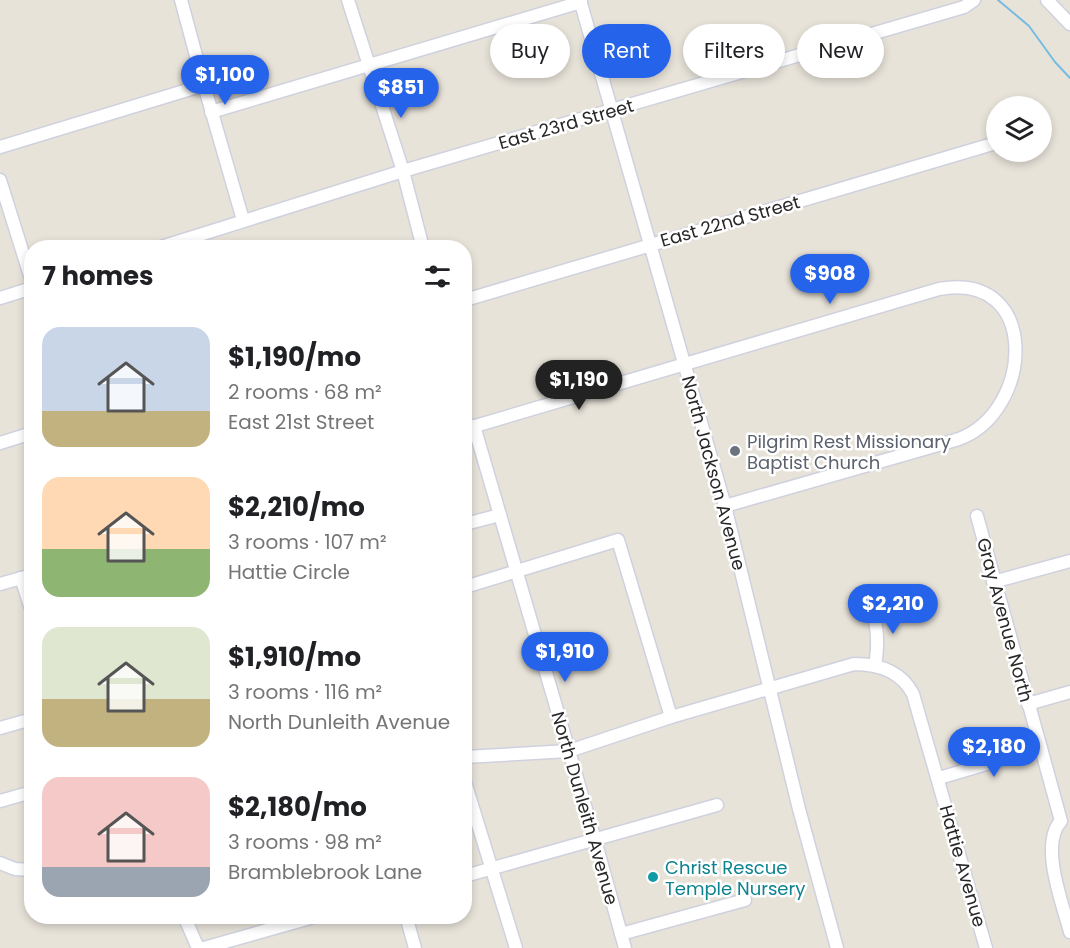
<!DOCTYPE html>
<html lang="en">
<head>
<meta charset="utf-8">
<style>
  body { margin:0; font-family:Poppins,sans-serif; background:#f6f6f6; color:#202124; height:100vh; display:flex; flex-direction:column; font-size:22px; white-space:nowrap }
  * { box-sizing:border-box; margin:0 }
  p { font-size:20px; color:#757577 }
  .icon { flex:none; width:33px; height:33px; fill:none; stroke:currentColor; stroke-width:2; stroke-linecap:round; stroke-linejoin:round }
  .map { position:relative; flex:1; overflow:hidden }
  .side { position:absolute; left:24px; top:240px; width:448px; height:684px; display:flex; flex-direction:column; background:#fff; border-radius:24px; box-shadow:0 3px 9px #0003 }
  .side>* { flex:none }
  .banner { position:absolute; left:490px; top:24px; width:489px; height:54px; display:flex; gap:12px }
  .buttons { position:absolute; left:986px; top:96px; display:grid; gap:12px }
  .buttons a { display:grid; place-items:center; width:66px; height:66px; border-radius:50%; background:#fff; box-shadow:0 3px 9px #0003; font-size:30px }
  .price { position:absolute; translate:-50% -51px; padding:0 14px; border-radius:21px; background:#2563eb; color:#fff; font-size:20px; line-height:39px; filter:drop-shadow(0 2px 3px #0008) }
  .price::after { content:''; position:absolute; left:50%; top:36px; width:18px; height:14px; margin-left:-9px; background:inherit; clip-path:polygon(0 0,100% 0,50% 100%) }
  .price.active { background:#222; color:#fff }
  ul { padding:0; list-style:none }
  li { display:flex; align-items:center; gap:18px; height:150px; padding:0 18px }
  li span { display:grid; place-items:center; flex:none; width:168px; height:120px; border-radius:18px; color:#555 }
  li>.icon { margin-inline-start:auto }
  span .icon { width:72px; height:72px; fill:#fffc; stroke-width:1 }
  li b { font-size:26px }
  h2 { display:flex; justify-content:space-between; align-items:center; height:72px; padding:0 18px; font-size:26px }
  .pill { padding:0 21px; border-radius:27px; background:#fff; box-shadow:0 3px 9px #0003; font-size:21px; line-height:54px }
  .pill.active { background:#2563eb; color:#fff }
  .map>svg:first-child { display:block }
</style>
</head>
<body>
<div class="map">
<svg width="1070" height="948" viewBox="0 0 1070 948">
  <rect width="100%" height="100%" fill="#e8e3d9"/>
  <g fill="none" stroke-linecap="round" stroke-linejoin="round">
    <!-- stream -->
    <polyline stroke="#74bce2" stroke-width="2" points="998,0 1029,26 1055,62 1070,78"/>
    <defs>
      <g id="minor">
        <polyline points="181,0 204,85 243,220"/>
        <polyline points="348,0 403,171 423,248"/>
        <polyline points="580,0 725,506 799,809 837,948"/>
        <polyline points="1047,0 1070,24"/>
        <polyline points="211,112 581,2"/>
        <polyline points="0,147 204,85"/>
        <polyline points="0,180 32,282"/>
        <polyline points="158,248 403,171 964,7 974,0"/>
        <polyline points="0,298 32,288"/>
        <polyline points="465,300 996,143"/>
        <polyline points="474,426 595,840 625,948"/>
        <path d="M 465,429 L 939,289 C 1041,270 1034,411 959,439 L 725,506"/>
        <polyline points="0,443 32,433"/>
        <path d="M 977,516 L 1061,821 C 1039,844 1063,905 1070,932"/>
        <polyline points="465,524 500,515"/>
        <polyline points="21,578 32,612"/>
        <polyline points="993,582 1070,561"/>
        <polyline points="0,584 32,575"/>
        <polyline points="465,587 618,540 671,717"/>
        <path d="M 872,607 C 877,627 879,643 875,665"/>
        <polyline points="1028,704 1070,692"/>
        <polyline points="0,728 32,719"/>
        <path d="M 465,757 L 569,751 L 671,717 L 854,664 C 879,664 901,671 913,694 L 986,948"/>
        <polyline points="939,778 1041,748"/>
        <polyline points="465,782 516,948"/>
        <polyline points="0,801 32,792"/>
        <polyline points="0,863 15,869 32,870"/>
        <polyline points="465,876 717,805"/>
        <polyline points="184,916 198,948"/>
        <polyline points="406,916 415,948"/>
        <polyline points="621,934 745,900"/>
        <polyline points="204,948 317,916"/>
      </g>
    </defs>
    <!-- minor casing -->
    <use href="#minor" stroke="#cfd1df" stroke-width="15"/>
    <!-- minor -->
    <use href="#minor" stroke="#fff" stroke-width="12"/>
  </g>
  <!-- markers -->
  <circle fill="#6b7280" stroke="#fff" stroke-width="2" cx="735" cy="451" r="6"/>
  <circle fill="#0f9aa8" stroke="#fff" stroke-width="2" cx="653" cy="877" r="6"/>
  <g text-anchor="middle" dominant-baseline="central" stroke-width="5" stroke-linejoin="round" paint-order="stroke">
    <!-- street labels -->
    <g font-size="18" fill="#272727" stroke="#fff">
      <text transform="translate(566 124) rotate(-16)">East 23rd Street</text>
      <text transform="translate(730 221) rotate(-16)">East 22nd Street</text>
      <text transform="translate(714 473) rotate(75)">North Jackson Avenue</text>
      <text transform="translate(1005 620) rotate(75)">Gray Avenue North</text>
      <text transform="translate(585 808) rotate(74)">North Dunleith Avenue</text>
      <text transform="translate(963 866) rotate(74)">Hattie Avenue</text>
    </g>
    <!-- worship labels -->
    <g font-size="18" fill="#5b616d" stroke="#fff" text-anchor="start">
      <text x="747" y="441">Pilgrim Rest Missionary<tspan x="747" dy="21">Baptist Church</tspan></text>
    </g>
    <!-- culture labels -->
    <g font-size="18" fill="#0d838f" stroke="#fff" text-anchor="start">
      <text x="665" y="867">Christ Rescue<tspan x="665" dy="21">Temple Nursery</tspan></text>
    </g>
  </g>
</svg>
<div class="buttons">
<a><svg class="icon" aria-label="layers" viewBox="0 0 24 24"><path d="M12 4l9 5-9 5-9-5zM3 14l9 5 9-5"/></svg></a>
</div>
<b class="price" style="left:225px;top:106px">$1,100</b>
<b class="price" style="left:401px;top:119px">$851</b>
<b class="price" style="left:830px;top:305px">$908</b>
<b class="price active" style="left:579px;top:411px">$1,190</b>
<b class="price" style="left:893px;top:635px">$2,210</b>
<b class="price" style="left:565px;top:683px">$1,910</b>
<b class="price" style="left:994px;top:778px">$2,180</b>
<div class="banner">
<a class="pill">Buy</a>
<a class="pill active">Rent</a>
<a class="pill">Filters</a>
<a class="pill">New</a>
</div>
<section class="side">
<h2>7 homes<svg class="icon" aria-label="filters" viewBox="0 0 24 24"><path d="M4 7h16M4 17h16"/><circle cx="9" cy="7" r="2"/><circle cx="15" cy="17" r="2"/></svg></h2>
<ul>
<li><span style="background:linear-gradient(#c9d6e8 70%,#c2b280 0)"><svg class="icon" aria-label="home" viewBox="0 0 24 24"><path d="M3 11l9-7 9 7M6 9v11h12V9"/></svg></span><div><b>$1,190/mo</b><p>2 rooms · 68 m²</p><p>East 21st Street</p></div></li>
<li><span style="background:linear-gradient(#ffd9b3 60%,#8fb573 0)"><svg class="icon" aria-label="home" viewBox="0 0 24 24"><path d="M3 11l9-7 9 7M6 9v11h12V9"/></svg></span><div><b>$2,210/mo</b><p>3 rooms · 107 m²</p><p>Hattie Circle</p></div></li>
<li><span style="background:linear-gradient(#dfe7d0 60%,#c2b280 0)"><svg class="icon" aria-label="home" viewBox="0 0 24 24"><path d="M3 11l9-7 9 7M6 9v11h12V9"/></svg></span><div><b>$1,910/mo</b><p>3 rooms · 116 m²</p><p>North Dunleith Avenue</p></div></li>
<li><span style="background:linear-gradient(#f6c9c9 75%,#9aa5b1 0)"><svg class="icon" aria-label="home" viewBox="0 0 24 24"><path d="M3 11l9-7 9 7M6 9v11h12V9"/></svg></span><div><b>$2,180/mo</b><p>3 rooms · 98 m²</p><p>Bramblebrook Lane</p></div></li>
</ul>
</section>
</div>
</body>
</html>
